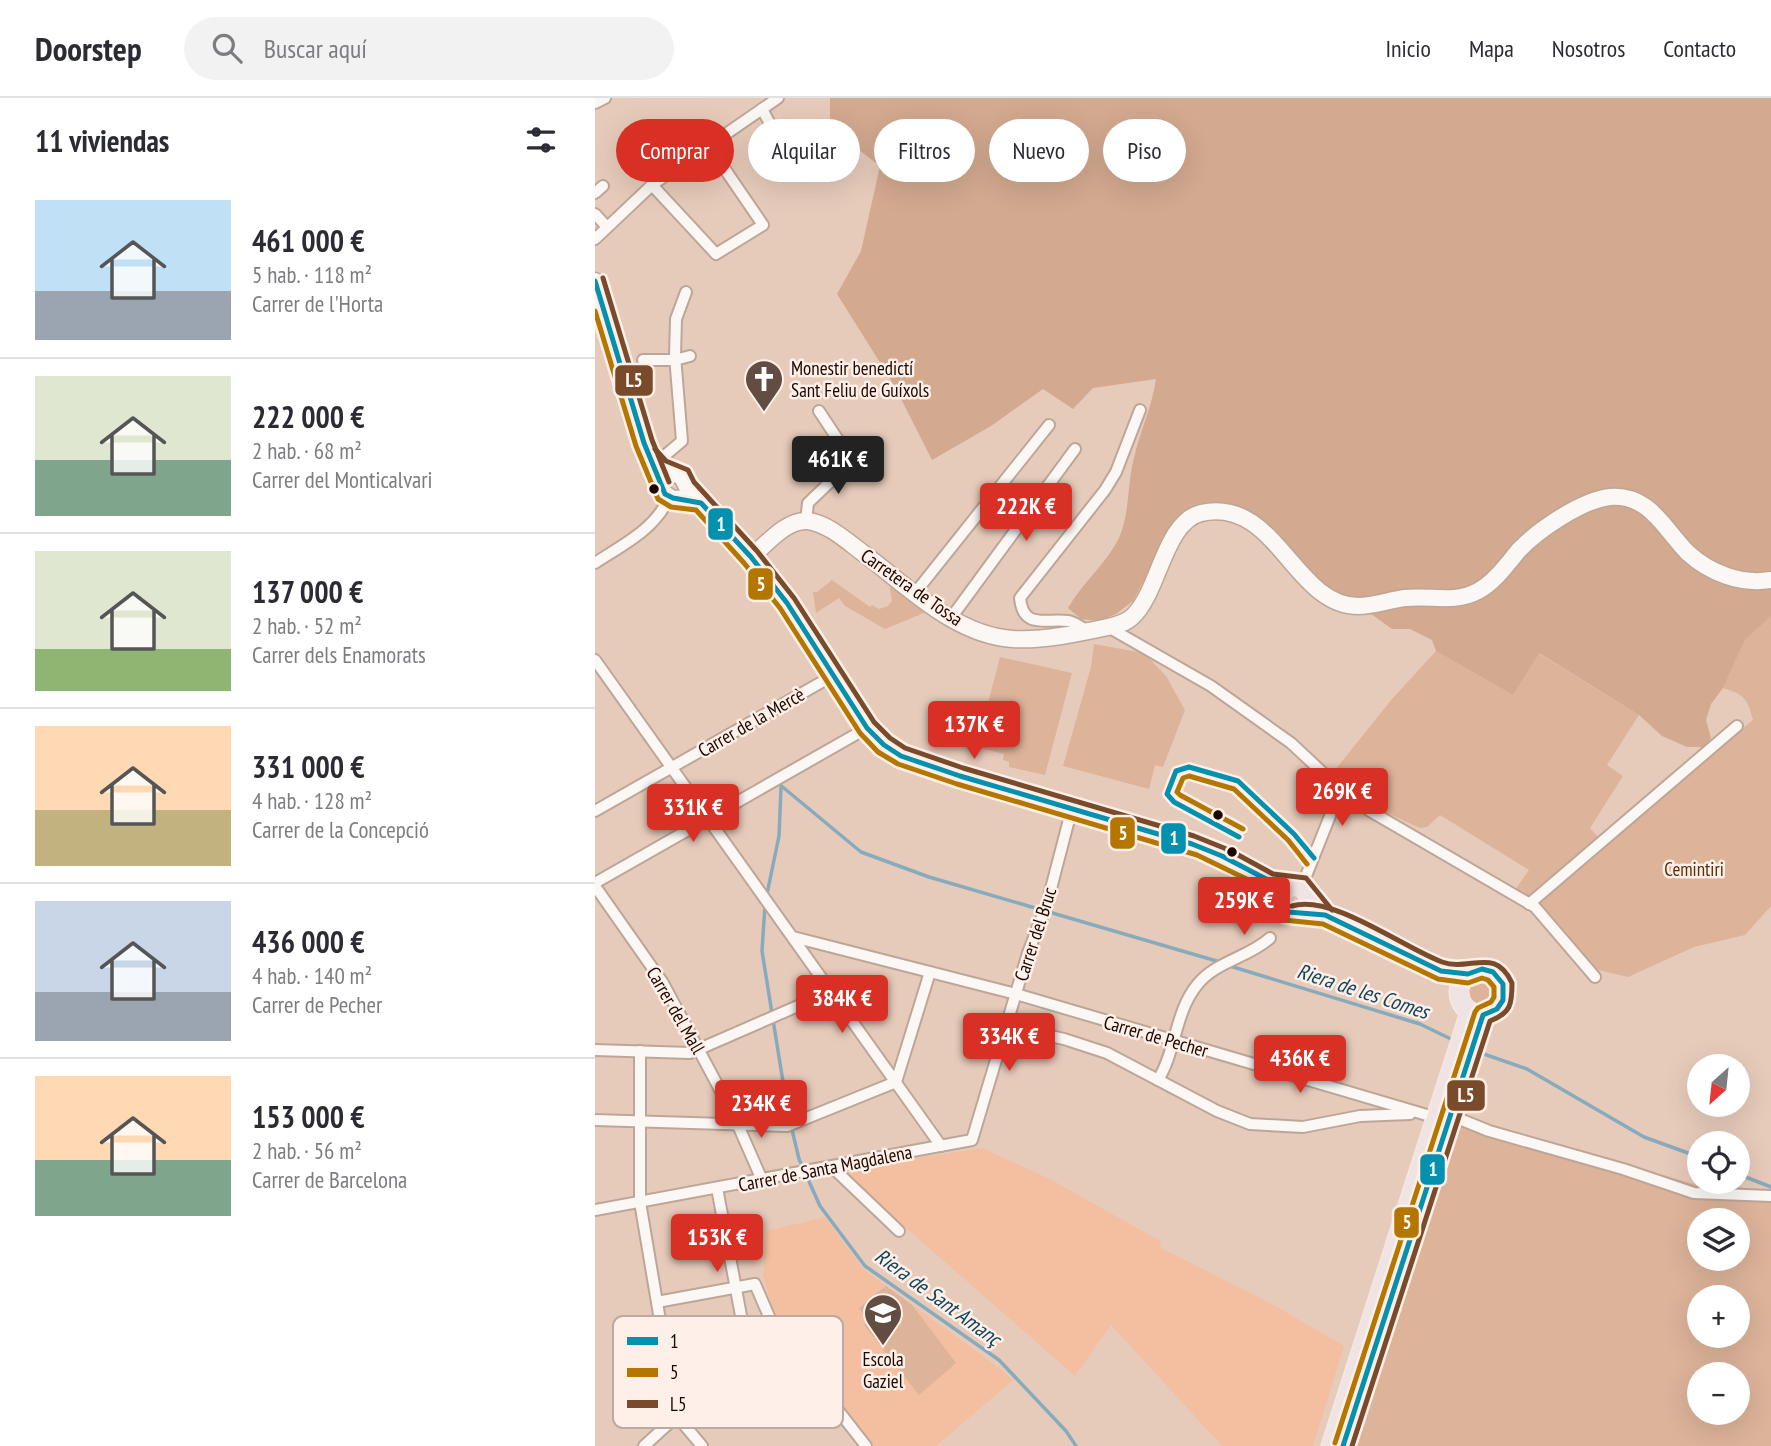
<!DOCTYPE html>
<html lang="es">
<head>
<meta charset="utf-8">
<style>
  body { margin:0; font-family:"PT Sans Narrow",sans-serif; background:#f2f2f3; color:#2b2b33; height:100vh; display:flex; flex-direction:column; font-size:26px; white-space:nowrap }
  * { box-sizing:border-box; margin:0 }
  p { font-size:23px; color:#7c7c81 }
  .icon { flex:none; width:38px; height:38px; fill:none; stroke:currentColor; stroke-width:2; stroke-linecap:round; stroke-linejoin:round }
  .map { position:relative; flex:1; overflow:hidden }
  .side { display:flex; flex-direction:column; background:#fff; width:595px }
  .side>* { flex:none }
  .top-card { position:absolute; left:21px; top:21px; width:665px; height:63px; display:flex; gap:14px }
  .needle { width:46px; rotate:207deg }
  .fabs { position:absolute; left:1092px; top:956px; display:grid; gap:14px }
  .fabs a { display:grid; place-items:center; width:63px; height:63px; border-radius:50%; background:#fff; box-shadow:0 7px 28px #0002; font-size:35px }
  .price { position:absolute; translate:-50% -60px; padding:0 16px; border-radius:7px; background:#d93025; color:#fff; font-size:23px; line-height:46px; filter:drop-shadow(0 2px 4px #0008) }
  .price::after { content:''; position:absolute; left:50%; top:42px; width:21px; height:16px; margin-left:-10px; background:inherit; clip-path:polygon(0 0,100% 0,50% 100%) }
  .price.active { background:#222; color:#fff }
  ul { padding:0; list-style:none }
  li { display:flex; align-items:center; gap:21px; height:175px; padding:0 35px }
  li+li { border-top:2px solid #e1e1e2 }
  li span { display:grid; place-items:center; flex:none; width:196px; height:140px; border-radius:0px; color:#555 }
  li>.icon { margin-inline-start:auto }
  span .icon { width:84px; height:84px; fill:#fffc; stroke-width:1 }
  li b { font-size:30px }
  h2 { display:flex; justify-content:space-between; align-items:center; height:84px; padding:0 35px; font-size:30px }
  .tag { padding:0 24px; border-radius:32px; background:#fff; box-shadow:0 7px 28px #0002; font-size:24px; line-height:63px }
  .tag.active { background:#d93025; color:#fff }
  header { display:flex; align-items:center; gap:42px; box-sizing:border-box; height:98px; padding:0 35px; background:#fff; border-bottom:2px solid #e1e1e2 }
  header strong { font-size:33px }
  nav { display:flex; gap:38px; margin-inline-start:auto; font-size:24px }
  .search { width:490px; height:63px; background:#f2f2f3; display:flex; align-items:center; gap:18px; box-sizing:border-box; padding:0 24px; border-radius:38px; color:#7c7c81; font-size:26px }
  main { display:flex; flex:1; min-height:0 }
  .map>svg:first-child { display:block }
</style>
</head>
<body>
<header>
<strong>Doorstep</strong>
<div class="search"><svg class="icon" aria-label="search" viewBox="0 0 24 24"><circle cx="10" cy="10" r="6"/><path d="M15 15l6 6"/></svg>Buscar aquí</div>
<nav><a>Inicio</a><a>Mapa</a><a>Nosotros</a><a>Contacto</a></nav>
</header>
<main>
<section class="side">
<h2>11 viviendas<svg class="icon" aria-label="filters" viewBox="0 0 24 24"><path d="M4 7h16M4 17h16"/><circle cx="9" cy="7" r="2"/><circle cx="15" cy="17" r="2"/></svg></h2>
<ul>
<li><span style="background:linear-gradient(#bfe0f5 65%,#9aa5b1 0)"><svg class="icon" aria-label="home" viewBox="0 0 24 24"><path d="M3 11l9-7 9 7M6 9v11h12V9"/></svg></span><div><b>461 000 €</b><p>5 hab. · 118 m²</p><p>Carrer de l'Horta</p></div></li>
<li><span style="background:linear-gradient(#dfe7d0 60%,#7fa58c 0)"><svg class="icon" aria-label="home" viewBox="0 0 24 24"><path d="M3 11l9-7 9 7M6 9v11h12V9"/></svg></span><div><b>222 000 €</b><p>2 hab. · 68 m²</p><p>Carrer del Monticalvari</p></div></li>
<li><span style="background:linear-gradient(#dfe7d0 70%,#8fb573 0)"><svg class="icon" aria-label="home" viewBox="0 0 24 24"><path d="M3 11l9-7 9 7M6 9v11h12V9"/></svg></span><div><b>137 000 €</b><p>2 hab. · 52 m²</p><p>Carrer dels Enamorats</p></div></li>
<li><span style="background:linear-gradient(#ffd9b3 60%,#c2b280 0)"><svg class="icon" aria-label="home" viewBox="0 0 24 24"><path d="M3 11l9-7 9 7M6 9v11h12V9"/></svg></span><div><b>331 000 €</b><p>4 hab. · 128 m²</p><p>Carrer de la Concepció</p></div></li>
<li><span style="background:linear-gradient(#c9d6e8 65%,#9aa5b1 0)"><svg class="icon" aria-label="home" viewBox="0 0 24 24"><path d="M3 11l9-7 9 7M6 9v11h12V9"/></svg></span><div><b>436 000 €</b><p>4 hab. · 140 m²</p><p>Carrer de Pecher</p></div></li>
<li><span style="background:linear-gradient(#ffd9b3 60%,#7fa58c 0)"><svg class="icon" aria-label="home" viewBox="0 0 24 24"><path d="M3 11l9-7 9 7M6 9v11h12V9"/></svg></span><div><b>153 000 €</b><p>2 hab. · 56 m²</p><p>Carrer de Barcelona</p></div></li>
</ul>
</section>
<div class="map">
<svg width="1176" height="1348" viewBox="0 0 1176 1348">
  <rect width="100%" height="100%" fill="#e7cbba"/>
  <!-- built -->
  <g fill="#f3bfa0">
    <polygon points="387,1050 455,1081 567,1144 564,1149 679,1207 749,1248 718,1348 627,1348 516,1227 480,1278 245,1072"/>
    <polygon points="230,1119 268,1171 403,1269 418,1282 341,1348 277,1348 184,1230 168,1178 171,1133"/>
  </g>
  <!-- green -->
  <g fill="#ddb39a" fill-rule="evenodd">
    <polygon points="237,482 275,509 277,507 284,511 293,508 297,503 295,491 298,484 336,512 290,531 250,508 244,500 221,515 218,494 222,494"/>
    <path d="M 1176,518 L 1176,808 L 1150,837 L 1099,849 L 1033,879 L 999,871 L 942,803 L 1158,622 C 1152,600 1150,597 1128,590 L 1150,542 Z"/>
    <polygon points="499,546 549,555 571,578 590,612 568,669 560,667 554,691 468,668 496,569"/>
    <polygon points="841,553 918,597 943,555 1044,617 1012,667 1028,678 995,730 1003,739 934,801 920,792 934,772 845,717 832,729 825,730 766,703 736,677 797,601"/>
    <polygon points="405,559 477,575 450,677 414,669 414,664 408,662 409,656 377,648 379,640 384,640"/>
    <circle cx="887" cy="895" r="14"/>
    <path d="M 866,1018 L 1116,1091 L 1139,1092 L 1144,1089 L 1176,1095 L 1176,1348 L 754,1348 ZM 1104,1122 L 1143,1122 L 1143,1160 L 1104,1160 ZM 1104,1199 L 1143,1199 L 1143,1237 L 1104,1237 ZM 1104,1276 L 1143,1276 L 1143,1314 L 1104,1314 Z"/>
    <polygon points="291,1188 317,1207 361,1265 324,1297 269,1227 273,1222 264,1210"/>
  </g>
  <!-- forest -->
  <path fill="#d3a98f" d="M 235,0 L 1176,0 L 1176,518 L 1150,542 L 1128,590 L 1116,606 L 1111,622 L 1116,640 L 1110,649 L 1092,649 L 1067,638 L 1044,617 L 944,555 L 918,597 L 841,553 L 837,542 L 815,531 L 797,531 L 772,513 L 739,494 L 727,487 L 653,414 L 624,406 L 600,407 L 580,423 L 538,503 L 521,516 L 504,523 L 486,521 L 473,510 C 487,485 511,466 524,440 C 535,415 532,386 539,360 C 545,333 557,309 561,281 L 498,290 L 478,311 L 448,291 L 396,328 L 337,362 L 299,287 L 242,196 L 266,153 L 285,68 L 235,30 Z"/>
  <g fill="none" stroke-linecap="round" stroke-linejoin="round">
    <!-- stream -->
    <g stroke="#87abbc" stroke-width="3.5">
      <polyline points="184,686 266,754 334,779 625,864"/>
      <polyline points="172,796 184,738 186,690"/>
      <polyline points="170,807 167,853 193,1015 204,1061 225,1108 270,1168 404,1262 471,1333 481,1348"/>
      <polyline points="635,868 825,926 860,943"/>
      <polyline points="883,954 932,971 1049,1039 1104,1059"/>
      <polyline points="1143,1076 1176,1089"/>
    </g>
    <defs>
      <g id="minor">
        <polyline points="0,5 10,0"/>
        <polyline points="167,11 188,50"/>
        <polyline points="57,87 121,156 168,127 114,48"/>
        <polyline points="0,95 8,88"/>
        <polyline points="0,116 12,129"/>
        <polyline points="0,141 57,87 183,0"/>
        <polyline points="48,262 80,262 95,258"/>
        <polyline points="61,365 87,343 80,258 81,221 91,194"/>
        <polyline points="211,423 213,405 257,363 224,313"/>
        <path d="M 0,465 C 29,446 59,432 74,400"/>
        <polyline points="320,495 454,327"/>
        <polyline points="356,520 480,351"/>
        <polyline points="513,529 616,588 696,645 743,689 775,713 940,809 1000,879"/>
        <path d="M 493,533 C 487,530 480,524 473,523 C 451,520 428,532 425,500 L 510,392 L 521,374 L 545,312"/>
        <polyline points="0,562 346,1048"/>
        <polyline points="0,713 239,577"/>
        <polyline points="0,785 272,630"/>
        <polyline points="0,788 68,885 139,1018 167,1082"/>
        <polyline points="707,788 735,718 743,689"/>
        <polyline points="934,806 1142,628"/>
        <polyline points="198,839 421,896 842,1020"/>
        <polyline points="408,944 415,937 428,932 469,941 512,955 622,1013 655,1026 708,1029 765,1018 815,1016"/>
        <polyline points="0,952 95,955 235,894"/>
        <polyline points="45,953 45,1104 81,1317 107,1348"/>
        <path d="M 563,982 C 581,953 580,914 602,887 C 621,863 653,860 675,840"/>
        <polyline points="858,1014 867,1022 894,1033 1028,1071 1099,1095 1176,1098"/>
        <polyline points="0,1022 192,1028 301,984 335,874"/>
        <polyline points="237,1069 304,1133"/>
        <polyline points="122,1090 153,1255"/>
        <polyline points="0,1112 377,1042 433,855 452,806 477,710"/>
        <polyline points="62,1204 160,1186 179,1230 271,1348"/>
        <polyline points="49,1348 179,1230"/>
      </g>
      <g id="secondary">
        <polyline points="0,183 49,345 68,394 77,401 95,400 106,405"/>
        <polyline points="54,357 66,370 87,379 92,389 156,459 192,505 272,630 289,647 306,658 365,678 597,746 630,760 675,784 693,788"/>
        <path d="M 156,459 C 171,447 191,421 213,423 C 235,426 255,446 272,458 C 314,490 362,538 418,541 C 447,543 485,535 513,529 C 522,527 531,525 537,519 C 564,495 569,424 606,415 C 681,398 699,508 763,508 C 779,508 794,502 810,500 C 835,497 859,506 883,493 C 900,484 912,466 924,452 C 943,432 987,402 1015,399 C 1055,396 1069,431 1093,455 C 1115,475 1146,487 1176,482"/>
      </g>
      <g id="primary">
        <polyline points="730,817 714,799 710,791 698,786 686,794 686,808 693,814 730,817 846,873 873,876"/>
        <circle cx="887" cy="894" r="23"/>
        <polyline points="802,1185 888,917"/>
        <polyline points="736,1348 875,914"/>
      </g>
    </defs>
    <!-- minor casing -->
    <use href="#minor" stroke="#bea697" stroke-width="14"/>
    <!-- secondary casing -->
    <use href="#secondary" stroke="#bea697" stroke-width="19"/>
    <!-- primary casing -->
    <use href="#primary" stroke="#f4e8e0" stroke-width="21"/>
    <!-- minor -->
    <use href="#minor" stroke="#fbf7f5" stroke-width="10"/>
    <!-- secondary -->
    <use href="#secondary" stroke="#fbf7f5" stroke-width="16"/>
    <!-- primary -->
    <use href="#primary" stroke="#efe3e4" stroke-width="18"/>
    <defs>
      <g id="bus-1">
        <polyline points="0,183 49,345 70,396 78,400 106,405 156,459 192,505 272,630 289,647 306,658 365,678 597,746 627,758 671,781 677,786 687,808 693,814 730,817 846,873 873,876 887,871 898,874 908,886 908,902 902,911 888,917 748,1348"/>
        <polyline points="644,739 579,704 572,696 581,673 594,669 643,683 699,736 719,760"/>
      </g>
      <g id="bus-2">
        <polyline points="0,213 41,348 63,401 76,409 101,412 149,465 185,510 265,635 283,654 303,666 362,686 602,757 666,788 672,794 680,813 689,822 728,826 843,881 873,885 887,880 893,882 899,889 899,899 896,904 883,910 880,914 740,1345"/>
        <polyline points="648,731 585,697 582,694 588,680 594,678 639,691 693,742 712,766"/>
      </g>
      <g id="bus-3">
        <polyline points="8,180 57,342 74,384"/>
        <polyline points="60,351 71,363 93,372 99,384 162,453 199,500 279,624 295,640 310,650 368,670 599,738 634,752 678,776 711,780 737,812"/>
        <path d="M 697,808 C 737,796 807,849 847,864 C 875,874 900,848 917,885 C 917,906 916,915 895,923 L 757,1348"/>
      </g>
    </defs>
    <!-- bus-1 casing -->
    <use href="#bus-1" stroke="#fef0e8" stroke-width="10"/>
    <!-- bus-2 casing -->
    <use href="#bus-2" stroke="#fef0e8" stroke-width="10"/>
    <!-- bus-3 casing -->
    <use href="#bus-3" stroke="#fef0e8" stroke-width="10"/>
    <!-- bus-1 -->
    <use href="#bus-1" stroke="#0491af" stroke-width="5"/>
    <!-- bus-2 -->
    <use href="#bus-2" stroke="#b57600" stroke-width="5"/>
    <!-- bus-3 -->
    <use href="#bus-3" stroke="#7a4b2a" stroke-width="5"/>
  </g>
  <!-- icons -->
  <defs>
    <symbol id="church-pin" viewBox="-11 -11 22 30"><path d="M0 17L-7.5 6A9.5 9.5 0 1 1 7.5 6Z" fill="#634c41" stroke="#fef0e8"/><path d="M-1.2-6h2.4v3.5h3.3v2.4h-3.3V6h-2.4V-.1h-3.3v-2.4h3.3Z" fill="#fff"/></symbol>
    <symbol id="school-pin" viewBox="-11 -11 22 30"><path d="M0 17L-7.5 6A9.5 9.5 0 1 1 7.5 6Z" fill="#634c41" stroke="#fef0e8"/><path d="M0-5L7-2L0 1L-7-2ZM-4 1L0 2.5L4 1V4Q0 6-4 4Z" fill="#fff"/></symbol>
  </defs>
  <g fill-rule="evenodd">
    <use href="#church-pin" x="147" y="259" width="44" height="60"/>
    <use href="#school-pin" x="266" y="1193" width="44" height="60"/>
  </g>
  <!-- markers -->
  <g fill="#1c0700" stroke="#fef0e8" stroke-width="2.5">
    <circle cx="59" cy="391" r="6"/>
    <circle cx="623" cy="717" r="6"/>
    <circle cx="637" cy="754" r="6"/>
  </g>
  <g text-anchor="middle" dominant-baseline="central" stroke-width="5" stroke-linejoin="round" paint-order="stroke">
    <!-- poi labels -->
    <g font-size="19" fill="#1c0700" stroke="#fef0e8" text-anchor="start">
      <text x="196" y="270">Monestir benedictí<tspan x="196" dy="22">Sant Feliu de Guíxols</tspan></text>
      <text x="288" y="1261" text-anchor="middle">Escola<tspan x="288" dy="22">Gaziel</tspan></text>
    </g>
    <!-- street labels -->
    <g font-size="19" fill="#1c0700" stroke="#fef0e8">
      <text transform="translate(317 489) rotate(35)">Carretera de Tossa</text>
      <text transform="translate(156 624) rotate(-30)">Carrer de la Mercè</text>
      <text transform="translate(440 836) rotate(-72)">Carrer del Bruc</text>
      <text transform="translate(81 912) rotate(60)">Carrer del Mall</text>
      <text transform="translate(561 938) rotate(16)">Carrer de Pecher</text>
      <text transform="translate(230 1070) rotate(-11)">Carrer de Santa Magdalena</text>
    </g>
    <!-- park labels -->
    <g font-size="19" fill="#602d03" stroke="#fef0e8">
      <text x="1099" y="771">Cemintiri</text>
    </g>
    <!-- water labels -->
    <g font-size="21" font-style="italic" fill="#11455d" stroke="#fef0e8">
      <text transform="translate(768 893) rotate(18)">Riera de les Comes</text>
      <text transform="translate(343 1199) rotate(36)">Riera de Sant Amanç</text>
    </g>
  </g>
  <!-- legend -->
  <rect x="18" y="1218" width="230" height="112" rx="10" fill="#fef0e8" stroke="#baaaa2" stroke-width="2"/>
  <rect x="32" y="1239" width="31" height="8" fill="#0491af"/>
  <rect x="32" y="1270" width="31" height="9" fill="#b57600"/>
  <rect x="32" y="1302" width="31" height="8" fill="#7a4b2a"/>
  <g font-size="19" fill="#1c0700">
    <text x="75" y="1250">1</text>
    <text x="75" y="1281">5</text>
    <text x="75" y="1313">L5</text>
  </g>
  <g stroke="#fef0e8" stroke-width="2.5">
    <rect x="19" y="266" width="40" height="33" rx="7" fill="#7a4b2a"/>
    <rect x="112" y="409" width="27" height="34" rx="7" fill="#0491af"/>
    <rect x="152" y="469" width="27" height="34" rx="7" fill="#b57600"/>
    <rect x="514" y="718" width="27" height="34" rx="7" fill="#b57600"/>
    <rect x="565" y="724" width="27" height="33" rx="7" fill="#0491af"/>
    <rect x="851" y="981" width="40" height="33" rx="7" fill="#7a4b2a"/>
    <rect x="824" y="1055" width="27" height="33" rx="7" fill="#0491af"/>
    <rect x="798" y="1108" width="27" height="33" rx="7" fill="#b57600"/>
  </g>
  <g font-size="19" text-anchor="middle" font-weight="bold" fill="#fff">
    <text x="39" y="289">L5</text>
    <text x="126" y="433">1</text>
    <text x="166" y="493">5</text>
    <text x="528" y="742">5</text>
    <text x="579" y="747">1</text>
    <text x="871" y="1004">L5</text>
    <text x="838" y="1078">1</text>
    <text x="812" y="1131">5</text>
  </g>
</svg>
<div class="fabs">
<a><svg class="needle" viewBox="-14 -14 28 28"><path d="M0-13l5 13h-10z" fill="#e53935"/><path d="M0 13l5-13h-10z" fill="#7c7c81"/></svg></a>
<a><svg class="icon" aria-label="locate" viewBox="0 0 24 24"><circle cx="12" cy="12" r="6"/><path d="M12 2v4M12 18v4M2 12h4M18 12h4"/></svg></a>
<a><svg class="icon" aria-label="layers" viewBox="0 0 24 24"><path d="M12 4l9 5-9 5-9-5zM3 14l9 5 9-5"/></svg></a>
<a>+</a>
<a>−</a>
</div>
<b class="price active" style="left:243px;top:398px">461K €</b>
<b class="price" style="left:431px;top:445px">222K €</b>
<b class="price" style="left:379px;top:663px">137K €</b>
<b class="price" style="left:747px;top:730px">269K €</b>
<b class="price" style="left:98px;top:746px">331K €</b>
<b class="price" style="left:649px;top:839px">259K €</b>
<b class="price" style="left:247px;top:937px">384K €</b>
<b class="price" style="left:414px;top:975px">334K €</b>
<b class="price" style="left:705px;top:997px">436K €</b>
<b class="price" style="left:166px;top:1042px">234K €</b>
<b class="price" style="left:122px;top:1176px">153K €</b>
<div class="top-card">
<a class="tag active">Comprar</a>
<a class="tag">Alquilar</a>
<a class="tag">Filtros</a>
<a class="tag">Nuevo</a>
<a class="tag">Piso</a>
</div>
</div>
</main>
</body>
</html>
